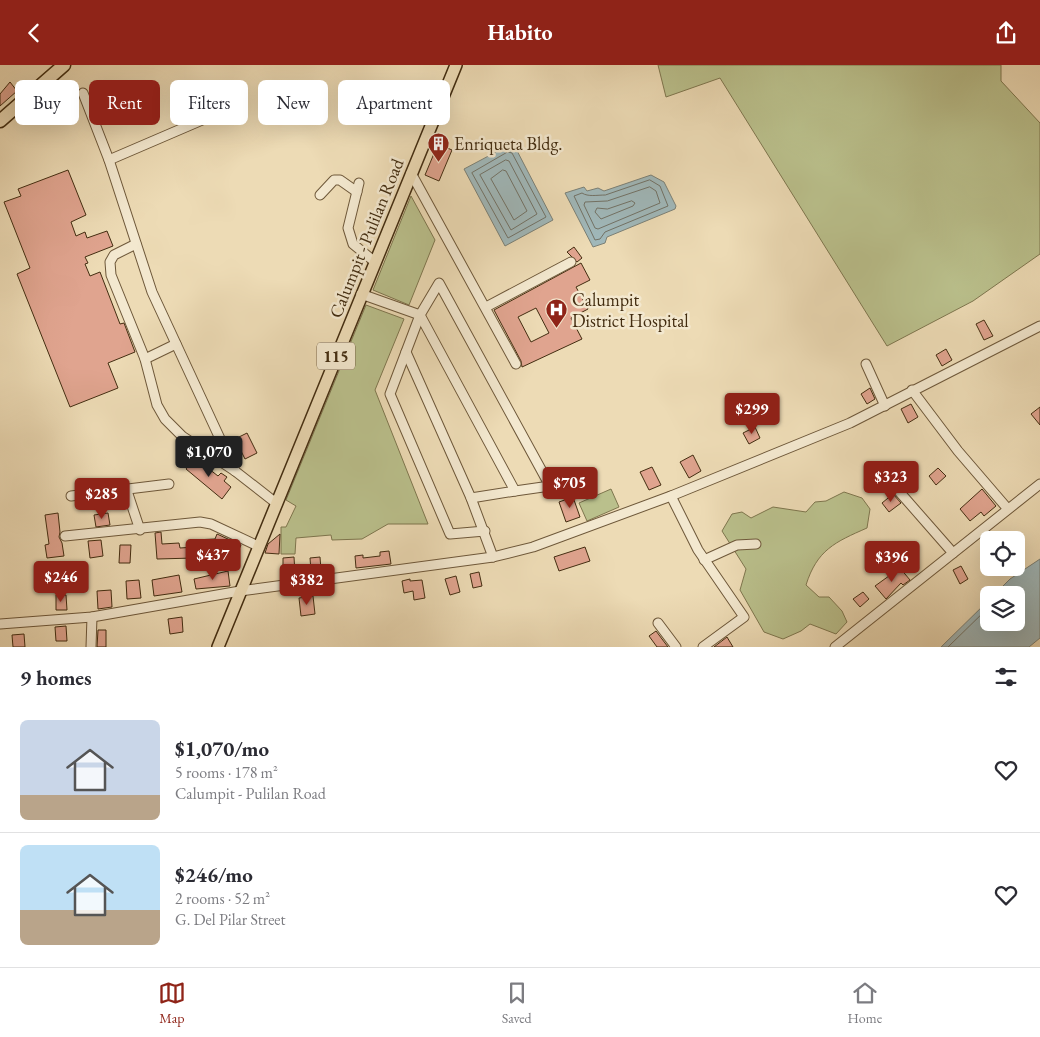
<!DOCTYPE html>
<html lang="en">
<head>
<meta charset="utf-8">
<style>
  body { margin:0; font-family:"EB Garamond",serif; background:#f7f7f7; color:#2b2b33; height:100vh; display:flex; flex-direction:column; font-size:19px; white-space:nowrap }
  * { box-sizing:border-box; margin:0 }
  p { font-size:16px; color:#7c7c81 }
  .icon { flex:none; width:28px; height:28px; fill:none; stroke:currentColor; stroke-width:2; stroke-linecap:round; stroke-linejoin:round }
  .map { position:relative; height:582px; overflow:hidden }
  .side { display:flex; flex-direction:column; background:#fff; flex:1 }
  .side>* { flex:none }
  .top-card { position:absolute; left:15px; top:15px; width:500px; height:45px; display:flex; gap:10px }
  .buttons { position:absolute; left:980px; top:466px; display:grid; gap:10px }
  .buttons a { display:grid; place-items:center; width:45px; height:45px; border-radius:8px; background:#fff; box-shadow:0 5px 20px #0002; font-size:25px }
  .price { position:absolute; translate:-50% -42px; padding:0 11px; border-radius:5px; background:#8f2418; color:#fff; font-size:16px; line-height:32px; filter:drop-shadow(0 1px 2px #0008) }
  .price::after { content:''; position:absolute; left:50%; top:30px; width:15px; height:11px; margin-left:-8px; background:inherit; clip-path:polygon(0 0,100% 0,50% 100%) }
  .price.on { background:#222; color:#fff }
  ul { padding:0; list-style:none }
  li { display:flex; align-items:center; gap:15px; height:125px; padding:0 20px }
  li+li { border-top:1px solid #e1e1e2 }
  li span { display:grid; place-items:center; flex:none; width:140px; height:100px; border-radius:8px; color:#555 }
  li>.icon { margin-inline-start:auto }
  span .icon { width:60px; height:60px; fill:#fffc; stroke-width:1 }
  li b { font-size:21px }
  h2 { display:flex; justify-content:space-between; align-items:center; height:60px; padding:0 20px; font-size:21px }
  .chip { padding:0 18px; border-radius:8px; background:#fff; box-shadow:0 5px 20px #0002; font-size:18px; line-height:45px }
  .chip.on { background:#8f2418; color:#fff }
  header { display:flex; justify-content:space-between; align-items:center; height:65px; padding:0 20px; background:#8f2418; color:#fff; font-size:22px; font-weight:700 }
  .tab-bar { display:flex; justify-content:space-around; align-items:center; height:70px; border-top:1px solid #e1e1e2; background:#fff; font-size:14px; color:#7c7c81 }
  .tab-bar a { display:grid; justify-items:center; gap:2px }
  .tab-bar .on { color:#8f2418 }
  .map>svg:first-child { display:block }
</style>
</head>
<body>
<header><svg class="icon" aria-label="back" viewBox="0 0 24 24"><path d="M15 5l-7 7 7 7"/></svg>Habito<svg class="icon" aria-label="share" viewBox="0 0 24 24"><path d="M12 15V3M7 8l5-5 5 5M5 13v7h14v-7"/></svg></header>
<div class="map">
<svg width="1040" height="582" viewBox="0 0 1040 582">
  <rect width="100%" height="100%" fill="#eddbb5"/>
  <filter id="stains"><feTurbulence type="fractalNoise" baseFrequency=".004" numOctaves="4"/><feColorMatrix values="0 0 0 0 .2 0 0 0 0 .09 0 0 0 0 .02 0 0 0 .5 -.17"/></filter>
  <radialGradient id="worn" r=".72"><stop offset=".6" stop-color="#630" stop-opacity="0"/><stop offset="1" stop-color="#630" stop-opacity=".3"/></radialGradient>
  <!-- green -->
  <g fill="#bac08c" stroke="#7e764e">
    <polygon points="658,0 1001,0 1001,16 1040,58 1040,189 973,236 887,281 720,13 666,32"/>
    <polygon points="411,131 435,175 409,240 373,225"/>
    <polygon points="366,240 404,254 375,325 428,459 388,459 362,474 332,475 331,470 296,473 295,489 281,489 281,462 286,462 296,441 286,435"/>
    <polygon points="611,424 619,442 587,456 579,438"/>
    <path d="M 844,427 L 862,433 L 870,444 L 867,463 C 835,477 817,485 806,520 L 819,532 L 829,532 L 842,546 L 847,557 L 836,569 L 810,559 L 801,566 L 783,574 L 764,567 L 740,525 L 746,504 L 722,466 L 732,449 L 742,447 L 751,453 L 773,442 L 806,447 L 815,437 L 826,436 Z"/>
  </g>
  <!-- water -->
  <g fill="#a0b8ba" stroke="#7b8076">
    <polygon points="513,78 553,155 505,181 464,104"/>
    <polygon points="651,110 664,117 676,141 675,144 607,172 605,178 593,182 565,128 584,122 587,126 598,123 604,126"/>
    <polygon points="1040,494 1040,573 1029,582 941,582 989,535 989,558 1016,558 1016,530 994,530 1010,514"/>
  </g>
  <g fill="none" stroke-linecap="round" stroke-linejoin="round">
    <!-- shore -->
    <g stroke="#727266" stroke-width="1">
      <polygon points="508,87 512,88 546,152 508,173 472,108"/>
      <polygon points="506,95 509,96 537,149 511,165 480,110"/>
      <polygon points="503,105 506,106 527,146 514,155 491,114"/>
      <path d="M 650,115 L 660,121 L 668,141 L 605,167 L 600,174 L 595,175 L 574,131 L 582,128 C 588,132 597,130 605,130 Z"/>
      <polygon points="650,122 656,126 660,138 598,164 595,163 584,140 585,137 607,136"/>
      <polygon points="632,136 635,138 633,141 601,154 595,147 597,143 607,144"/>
      <polyline points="948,582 989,542"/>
    </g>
  </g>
  <!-- building -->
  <g fill="#e0a48f" stroke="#432d11" fill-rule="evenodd">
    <polygon points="10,17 17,26 0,41 0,29"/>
    <polygon points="438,79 452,85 439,116 425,110"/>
    <polygon points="68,105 86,150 71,157 76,171 85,167 87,173 107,166 113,181 85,192 88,198 85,199 90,211 100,207 120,259 124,258 135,287 108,298 118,323 70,342 17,209 30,203 4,137 21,131 18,124"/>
    <polygon points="574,182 582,193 577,197 567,187"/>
    <path d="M 581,198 L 590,215 L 576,222 L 588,244 L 571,253 L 582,274 L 522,302 L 521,296 L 494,245 ZM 536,243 L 549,268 L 531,277 L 518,252 Z"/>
    <polygon points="984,255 993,271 984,275 976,259"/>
    <polygon points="946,284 952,295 942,301 936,290"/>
    <polygon points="870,323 875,334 867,339 861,329"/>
    <polygon points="911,339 918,352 908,358 901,344"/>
    <polygon points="1040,342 1040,360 1031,349"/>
    <polygon points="755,362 760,373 749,379 743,368"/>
    <polygon points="247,368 257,388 245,394 235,374"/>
    <polygon points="693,390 701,406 689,413 680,397"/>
    <polygon points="195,393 218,411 221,408 227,412 224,416 231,422 222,434 186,404"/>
    <polygon points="652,402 661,420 649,425 640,407"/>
    <polygon points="938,403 946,411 936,420 929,411"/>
    <polygon points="982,424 996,441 984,451 981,447 970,456 960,444"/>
    <polygon points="893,429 901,438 889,447 882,438"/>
    <polygon points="573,432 580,452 566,457 559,437"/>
    <polygon points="58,448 60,467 59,472 62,478 64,491 47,493 45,480 49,479 45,450"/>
    <polygon points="108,448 110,460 96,462 94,450"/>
    <polygon points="161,467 162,479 179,478 180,483 195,482 194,475 215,474 217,469 241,480 236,491 207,480 208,489 194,490 194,493 157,494 155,468"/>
    <polygon points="280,469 279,489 265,488 268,479"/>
    <polygon points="101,475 103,491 90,493 88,476"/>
    <polygon points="120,480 131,480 130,498 119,498"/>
    <polygon points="585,482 590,496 559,506 554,492"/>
    <polygon points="389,486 391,499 356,503 355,491 363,490 363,493 380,491 380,487"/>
    <polygon points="294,492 295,509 283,509 283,493"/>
    <polygon points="320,492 321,505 311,506 310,493"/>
    <polygon points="961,501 968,514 960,519 953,505"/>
    <polygon points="900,503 910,515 903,520 901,518 886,534 875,521"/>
    <polygon points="228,506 230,521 196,524 194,514"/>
    <polygon points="479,507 482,521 473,523 470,509"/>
    <polygon points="179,510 182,527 154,531 152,515"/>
    <polygon points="456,511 460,527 450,530 445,514"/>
    <polygon points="410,514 410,516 422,515 425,533 414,535 413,526 404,528 402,516"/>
    <polygon points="139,515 141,533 127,534 126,516"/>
    <polygon points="111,525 112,542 98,544 97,526"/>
    <polygon points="863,527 869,534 860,542 853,534"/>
    <polygon points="56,530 66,530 67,545 56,545"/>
    <polygon points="313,531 315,549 301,551 299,533"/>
    <polygon points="182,552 183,567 170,569 168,554"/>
    <polygon points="66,561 67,576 56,576 55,562"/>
    <polygon points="98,565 106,565 106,582 97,582"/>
    <polygon points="656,566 668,582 657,582 649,571"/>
    <polygon points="24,569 25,582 13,582 12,570"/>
    <polygon points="727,572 733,582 714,582"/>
  </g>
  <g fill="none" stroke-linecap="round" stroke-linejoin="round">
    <defs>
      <g id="minor">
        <polyline points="83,28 109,95 152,227 235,406"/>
        <polyline points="109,95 230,43"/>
        <polyline points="411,108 516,299"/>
        <polyline points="359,118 348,163 353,179 375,197"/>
        <polyline points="320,130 334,115 340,115 357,127"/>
        <polyline points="136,179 114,190 110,197 111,210 145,294 157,340 165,354 182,371 235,406 276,438"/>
        <polyline points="361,229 420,250 515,426 471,433"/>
        <polyline points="486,242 571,197"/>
        <polyline points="406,287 471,433 493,492"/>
        <polyline points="145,294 176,279"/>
        <polyline points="866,299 885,341"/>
        <polyline points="912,325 958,386 1007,443"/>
        <polyline points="896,423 953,488"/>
        <polyline points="127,426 140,465"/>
        <polyline points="71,431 169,419"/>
        <polyline points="671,431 698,485 744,552 703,582"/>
        <polyline points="485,466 450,469 390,329 420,250 439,218 550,421 515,426"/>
        <polyline points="65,471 200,457 211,459 258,481"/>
        <polyline points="704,495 737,480 756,479"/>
        <polyline points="658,558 676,582"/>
        <polyline points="0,559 92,552 240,526 493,492 533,482 671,431 850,358 1040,261"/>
        <polyline points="91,582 92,552"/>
        <polyline points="835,582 1040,419"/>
      </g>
      <polyline id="major" points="218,582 456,0"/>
      <polyline id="highway" points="0,56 64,0"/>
    </defs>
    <!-- minor casing -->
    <use href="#minor" stroke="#6e583a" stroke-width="11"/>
    <!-- major casing -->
    <use href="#major" stroke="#432d11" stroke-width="14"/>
    <!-- highway casing -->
    <use href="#highway" stroke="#432d11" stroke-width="15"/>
    <!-- minor -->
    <use href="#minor" stroke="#f3e8cf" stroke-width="9"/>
    <!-- major -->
    <use href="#major" stroke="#eddbb5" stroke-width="11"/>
    <!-- highway -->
    <use href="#highway" stroke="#eddbb5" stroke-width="12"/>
  </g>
  <!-- icons -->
  <defs>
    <symbol id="building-pin" viewBox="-11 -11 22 30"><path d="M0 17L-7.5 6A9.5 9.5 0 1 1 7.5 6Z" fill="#8f2418" stroke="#f3e8cf"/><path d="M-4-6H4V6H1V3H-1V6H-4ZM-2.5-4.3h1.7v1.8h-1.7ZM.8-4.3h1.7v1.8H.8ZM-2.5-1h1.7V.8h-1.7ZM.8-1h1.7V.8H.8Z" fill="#fff"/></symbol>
    <symbol id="hospital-pin" viewBox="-11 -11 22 30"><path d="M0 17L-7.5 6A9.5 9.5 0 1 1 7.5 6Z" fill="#8f2418" stroke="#f3e8cf"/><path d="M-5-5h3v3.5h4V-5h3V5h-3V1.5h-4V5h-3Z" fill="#fff"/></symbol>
  </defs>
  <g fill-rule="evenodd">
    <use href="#building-pin" x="426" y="66" width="25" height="34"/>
    <use href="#hospital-pin" x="544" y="232" width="25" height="34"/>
  </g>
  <g text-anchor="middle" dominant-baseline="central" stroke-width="5" stroke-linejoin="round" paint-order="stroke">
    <!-- shield labels -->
    <rect fill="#f3e8cf" stroke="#78654a" stroke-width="1" x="317" y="277.5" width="38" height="27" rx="4"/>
    <g font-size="16" font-weight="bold" fill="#432d11">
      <text x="336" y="291">115</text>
    </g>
    <!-- poi labels -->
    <g font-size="18" fill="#432d11" stroke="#f3e8cf" text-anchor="start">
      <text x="454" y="78">Enriqueta Bldg.</text>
      <text x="572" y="234">Calumpit<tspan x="572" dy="21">District Hospital</tspan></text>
    </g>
    <!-- street labels -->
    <g font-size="18" fill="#432d11" stroke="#f3e8cf">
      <text transform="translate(366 173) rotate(-68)">Calumpit - Pulilan Road</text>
    </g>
  </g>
  <rect width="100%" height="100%" filter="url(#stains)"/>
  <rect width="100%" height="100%" fill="url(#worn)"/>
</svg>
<div class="buttons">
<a><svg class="icon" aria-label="locate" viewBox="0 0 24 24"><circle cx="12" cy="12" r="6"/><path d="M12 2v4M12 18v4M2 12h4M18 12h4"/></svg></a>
<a><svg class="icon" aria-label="layers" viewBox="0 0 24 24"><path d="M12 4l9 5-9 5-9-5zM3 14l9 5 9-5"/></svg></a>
</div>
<b class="price" style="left:752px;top:370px">$299</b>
<b class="price on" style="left:209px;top:413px">$1,070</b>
<b class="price" style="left:891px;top:438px">$323</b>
<b class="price" style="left:570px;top:444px">$705</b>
<b class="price" style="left:102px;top:455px">$285</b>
<b class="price" style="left:213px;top:516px">$437</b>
<b class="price" style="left:892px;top:518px">$396</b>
<b class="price" style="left:61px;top:538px">$246</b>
<b class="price" style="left:307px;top:541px">$382</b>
<div class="top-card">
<a class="chip">Buy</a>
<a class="chip on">Rent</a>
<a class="chip">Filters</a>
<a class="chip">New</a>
<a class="chip">Apartment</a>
</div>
</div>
<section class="side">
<h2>9 homes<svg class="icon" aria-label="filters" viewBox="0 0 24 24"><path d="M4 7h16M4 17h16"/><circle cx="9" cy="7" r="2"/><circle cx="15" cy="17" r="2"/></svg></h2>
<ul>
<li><span style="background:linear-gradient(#c9d6e8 75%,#b9a48a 0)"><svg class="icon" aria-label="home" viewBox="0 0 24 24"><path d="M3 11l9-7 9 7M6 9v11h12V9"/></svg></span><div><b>$1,070/mo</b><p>5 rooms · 178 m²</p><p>Calumpit - Pulilan Road</p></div><svg class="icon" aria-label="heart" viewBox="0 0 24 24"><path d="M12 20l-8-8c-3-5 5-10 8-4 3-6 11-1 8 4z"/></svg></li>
<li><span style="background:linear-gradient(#bfe0f5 65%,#b9a48a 0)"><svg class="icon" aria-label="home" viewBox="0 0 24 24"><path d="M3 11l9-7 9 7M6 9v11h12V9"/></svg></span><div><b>$246/mo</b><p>2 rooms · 52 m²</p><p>G. Del Pilar Street</p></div><svg class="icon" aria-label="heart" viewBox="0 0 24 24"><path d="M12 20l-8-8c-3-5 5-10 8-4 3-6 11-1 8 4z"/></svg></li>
</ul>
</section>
<nav class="tab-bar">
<a class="on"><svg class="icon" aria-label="map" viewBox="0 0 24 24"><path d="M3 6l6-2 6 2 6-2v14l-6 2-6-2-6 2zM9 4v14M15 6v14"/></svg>Map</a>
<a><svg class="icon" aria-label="saved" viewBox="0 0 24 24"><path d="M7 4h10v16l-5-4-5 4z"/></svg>Saved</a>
<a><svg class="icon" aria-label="home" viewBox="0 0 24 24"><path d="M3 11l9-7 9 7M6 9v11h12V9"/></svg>Home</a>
</nav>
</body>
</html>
